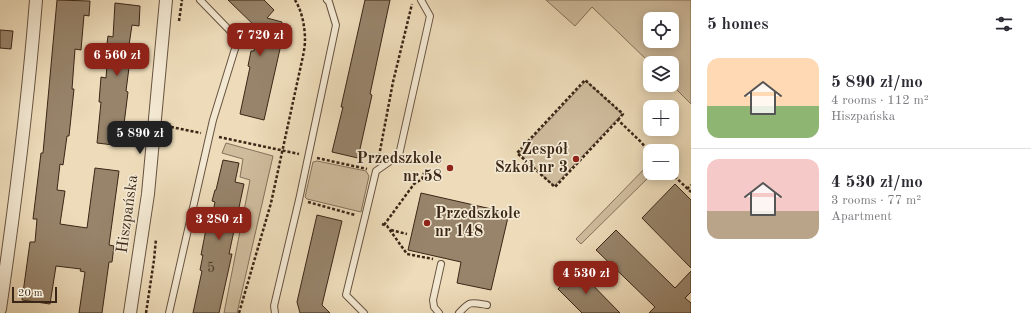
<!DOCTYPE html>
<html lang="en">
<head>
<meta charset="utf-8">
<style>
  body { margin:0; font-family:"Old Standard TT",serif; background:#f7f7f7; color:#2b2b33; height:100vh; display:flex; flex-direction:column; font-size:15px; white-space:nowrap }
  * { box-sizing:border-box; margin:0 }
  p { font-size:13px; color:#7c7c81 }
  .icon { flex:none; width:22px; height:22px; fill:none; stroke:currentColor; stroke-width:2; stroke-linecap:round; stroke-linejoin:round }
  .map { position:relative; flex:1; overflow:hidden }
  .side { display:flex; flex-direction:column; background:#fff; width:340px }
  .side>* { flex:none }
  .buttons { position:absolute; left:643px; top:12px; display:grid; gap:8px }
  .buttons a { display:grid; place-items:center; width:36px; height:36px; border-radius:8px; background:#fff; box-shadow:0 2px 10px #0003; font-size:20px }
  .scale { position:absolute; left:12px; bottom:10px; width:45px; box-sizing:border-box; padding-left:4px; border:2px solid #3a2617; border-top:0; font-size:11px; line-height:14px; white-space:nowrap; color:#3a2617; -webkit-text-stroke:3px #f3e8d2; paint-order:stroke }
  .price { position:absolute; translate:-50% -34px; padding:0 9px; border-radius:8px; background:#8f2418; color:#fff; font-size:13px; line-height:26px; filter:drop-shadow(0 1px 2px #0008) }
  .price::after { content:''; position:absolute; left:50%; top:24px; width:12px; height:9px; margin-left:-6px; background:inherit; clip-path:polygon(0 0,100% 0,50% 100%) }
  .price.on { background:#222; color:#fff }
  ul { padding:0; list-style:none }
  li { display:flex; align-items:center; gap:12px; height:100px; padding:0 16px }
  li+li { border-top:1px solid #e1e1e2 }
  li span { display:grid; place-items:center; flex:none; width:112px; height:80px; border-radius:12px; color:#555 }
  li>.icon { margin-inline-start:auto }
  span .icon { width:48px; height:48px; fill:#fffc; stroke-width:1 }
  li b { font-size:17px }
  h2 { display:flex; justify-content:space-between; align-items:center; height:48px; padding:0 16px; font-size:17px }
  main { display:flex; flex:1; min-height:0 }
  .map>svg:first-child { display:block }
</style>
</head>
<body>
<main>
<div class="map">
<svg width="691" height="313" viewBox="0 0 691 313">
  <rect width="100%" height="100%" fill="#eddbb9"/>
  <filter id="stains"><feTurbulence type="fractalNoise" baseFrequency=".005" numOctaves="4"/><feColorMatrix values="0 0 0 0 .2 0 0 0 0 .09 0 0 0 0 .02 0 0 0 .5 -.17"/></filter>
  <radialGradient id="worn" r=".72"><stop offset=".6" stop-color="#630" stop-opacity="0"/><stop offset="1" stop-color="#630" stop-opacity=".3"/></radialGradient>
  <!-- green -->
  <g fill="#cfbc9d" stroke="#84715a" fill-rule="evenodd">
    <path d="M 546,0 L 691,0 L 691,104 L 672,85 L 672,63 L 650,63 L 592,7 L 575,26 ZM 650,19 L 672,19 L 672,41 L 650,41 Z"/>
    <polygon points="586,81 622,114 554,186 519,153"/>
    <polygon points="226,143 273,156 237,313 224,313 250,180 240,177 243,159 222,153"/>
    <polygon points="317,161 366,171 369,176 361,212 307,199 305,197 313,162"/>
    <polygon points="650,163 650,173 653,173 581,244 576,239"/>
  </g>
  <!-- building -->
  <g fill="#97846b" stroke="#3a2617">
    <polygon points="57,0 90,1 89,16 84,15 81,50 75,49 72,89 74,89 69,136 67,136 63,165 60,164 57,190 65,191 60,224 87,228 95,168 119,171 109,245 114,246 112,262 109,262 102,313 79,313 85,272 80,271 81,269 56,266 50,304 22,300 30,242 35,242 37,219 33,219 41,153 43,153"/>
    <polygon points="228,0 264,0 274,10 267,18 282,22 280,32 282,40 264,120 240,114 250,67 248,66 251,51 254,51 259,30"/>
    <polygon points="365,0 390,0 370,94 372,95 358,158 332,152 343,107 341,107"/>
    <polygon points="115,3 140,6 139,26 132,25 128,52 131,52 126,91 128,92 123,132 124,132 122,146 97,143 101,102 99,102 101,77 106,78 108,51 106,51 108,36 113,37"/>
    <polygon points="0,30 13,31 11,49 0,48"/>
    <polygon points="223,160 239,163 235,182 244,184 229,254 232,254 219,313 193,313 202,271 200,270 203,255 201,255 207,224 210,225 215,202 212,201 215,190 216,190"/>
    <polygon points="675,184 691,200 691,268 642,218"/>
    <polygon points="421,193 509,213 491,290 457,283 461,262 408,250"/>
    <polygon points="317,215 342,221 322,305 330,313 300,313 297,302"/>
    <polygon points="616,230 675,288 691,271 691,292 685,298 691,303 691,313 649,313 655,307 596,250"/>
    <polygon points="577,269 620,313 582,313 558,289"/>
  </g>
  <g fill="none" stroke-linecap="round" stroke-linejoin="round">
    <defs>
      <g id="service">
        <polyline points="169,313 213,120 238,39 200,0"/>
        <polyline points="275,313 274,306 299,200 336,25 329,2 327,0"/>
        <polyline points="364,313 346,295 365,217 376,171 399,155 430,16 421,0"/>
        <polyline points="439,313 434,307 433,300 441,264"/>
        <path d="M 459,313 C 470,301 470,302 487,305"/>
      </g>
      <g id="minor">
        <path d="M 0,309 C 15,206 28,103 36,0"/>
        <polyline points="130,313 148,194 166,0"/>
      </g>
    </defs>
    <!-- service casing -->
    <use href="#service" stroke="#675340" stroke-width="8"/>
    <!-- minor casing -->
    <use href="#minor" stroke="#675340" stroke-width="14"/>
    <!-- path -->
    <g stroke="#3a2617" stroke-width="2.5" stroke-dasharray="3 2" stroke-linecap="butt">
      <polyline points="179,21 182,0"/>
      <polyline points="618,120 623,114 585,80 517,153 555,187 618,120 641,142 650,153"/>
      <polyline points="166,126 201,133"/>
      <polyline points="219,137 299,154"/>
      <polyline points="379,156 393,82 412,4"/>
      <polyline points="317,158 367,169"/>
      <polyline points="671,173 691,192"/>
      <polyline points="687,189 691,185"/>
      <polyline points="308,202 355,215"/>
      <polyline points="382,224 387,226 407,254 433,259"/>
      <polyline points="384,225 414,184 422,179 424,173"/>
      <polyline points="391,230 407,234"/>
      <polyline points="146,313 154,260 156,239"/>
      <path d="M 239,313 L 271,203 L 303,56 C 304,51 305,45 305,40 C 305,27 302,11 295,0"/>
    </g>
    <!-- service -->
    <use href="#service" stroke="#f3e8d2" stroke-width="6"/>
    <!-- minor -->
    <use href="#minor" stroke="#f3e8d2" stroke-width="12"/>
  </g>
  <!-- markers -->
  <g fill="#8f2418" stroke="#f3e8d2" stroke-width="1.5">
    <circle cx="576" cy="159" r="4"/>
    <circle cx="450" cy="168" r="4"/>
    <circle cx="427" cy="223" r="4"/>
  </g>
  <g text-anchor="middle" dominant-baseline="central" stroke-width="3.5" stroke-linejoin="round" paint-order="stroke">
    <!-- number labels -->
    <g font-size="14" fill="#513e2c">
      <text x="211" y="268">5</text>
    </g>
    <!-- poi labels -->
    <g font-size="16" font-weight="bold" fill="#3a2617" stroke="#f3e8d2" text-anchor="end">
      <text x="568" y="150">Zespół<tspan x="568" dy="18">Szkół nr 3</tspan></text>
      <text x="442" y="159">Przedszkole<tspan x="442" dy="18">nr 58</tspan></text>
      <text x="435" y="214" text-anchor="start">Przedszkole<tspan x="435" dy="18">nr 148</tspan></text>
    </g>
    <!-- street labels -->
    <g font-size="16" fill="#3a2617" stroke="#f3e8d2">
      <text transform="translate(128 214) rotate(-82)">Hiszpańska</text>
    </g>
  </g>
  <rect width="100%" height="100%" filter="url(#stains)"/>
  <rect width="100%" height="100%" fill="url(#worn)"/>
</svg>
<div class="buttons">
<a><svg class="icon" aria-label="locate" viewBox="0 0 24 24"><circle cx="12" cy="12" r="6"/><path d="M12 2v4M12 18v4M2 12h4M18 12h4"/></svg></a>
<a><svg class="icon" aria-label="layers" viewBox="0 0 24 24"><path d="M12 4l9 5-9 5-9-5zM3 14l9 5 9-5"/></svg></a>
<a>+</a>
<a>−</a>
</div>
<div class="scale">20 m</div>
<b class="price" style="left:260px;top:57px">7 720 zł</b>
<b class="price" style="left:117px;top:77px">6 560 zł</b>
<b class="price on" style="left:140px;top:155px">5 890 zł</b>
<b class="price" style="left:219px;top:241px">3 280 zł</b>
<b class="price" style="left:586px;top:295px">4 530 zł</b>
</div>
<section class="side">
<h2>5 homes<svg class="icon" aria-label="filters" viewBox="0 0 24 24"><path d="M4 7h16M4 17h16"/><circle cx="9" cy="7" r="2"/><circle cx="15" cy="17" r="2"/></svg></h2>
<ul>
<li><span style="background:linear-gradient(#ffd9b3 60%,#8fb573 0)"><svg class="icon" aria-label="home" viewBox="0 0 24 24"><path d="M3 11l9-7 9 7M6 9v11h12V9"/></svg></span><div><b>5 890 zł/mo</b><p>4 rooms · 112 m²</p><p>Hiszpańska</p></div></li>
<li><span style="background:linear-gradient(#f6c9c9 65%,#b9a48a 0)"><svg class="icon" aria-label="home" viewBox="0 0 24 24"><path d="M3 11l9-7 9 7M6 9v11h12V9"/></svg></span><div><b>4 530 zł/mo</b><p>3 rooms · 77 m²</p><p>Apartment</p></div></li>
</ul>
</section>
</main>
</body>
</html>
